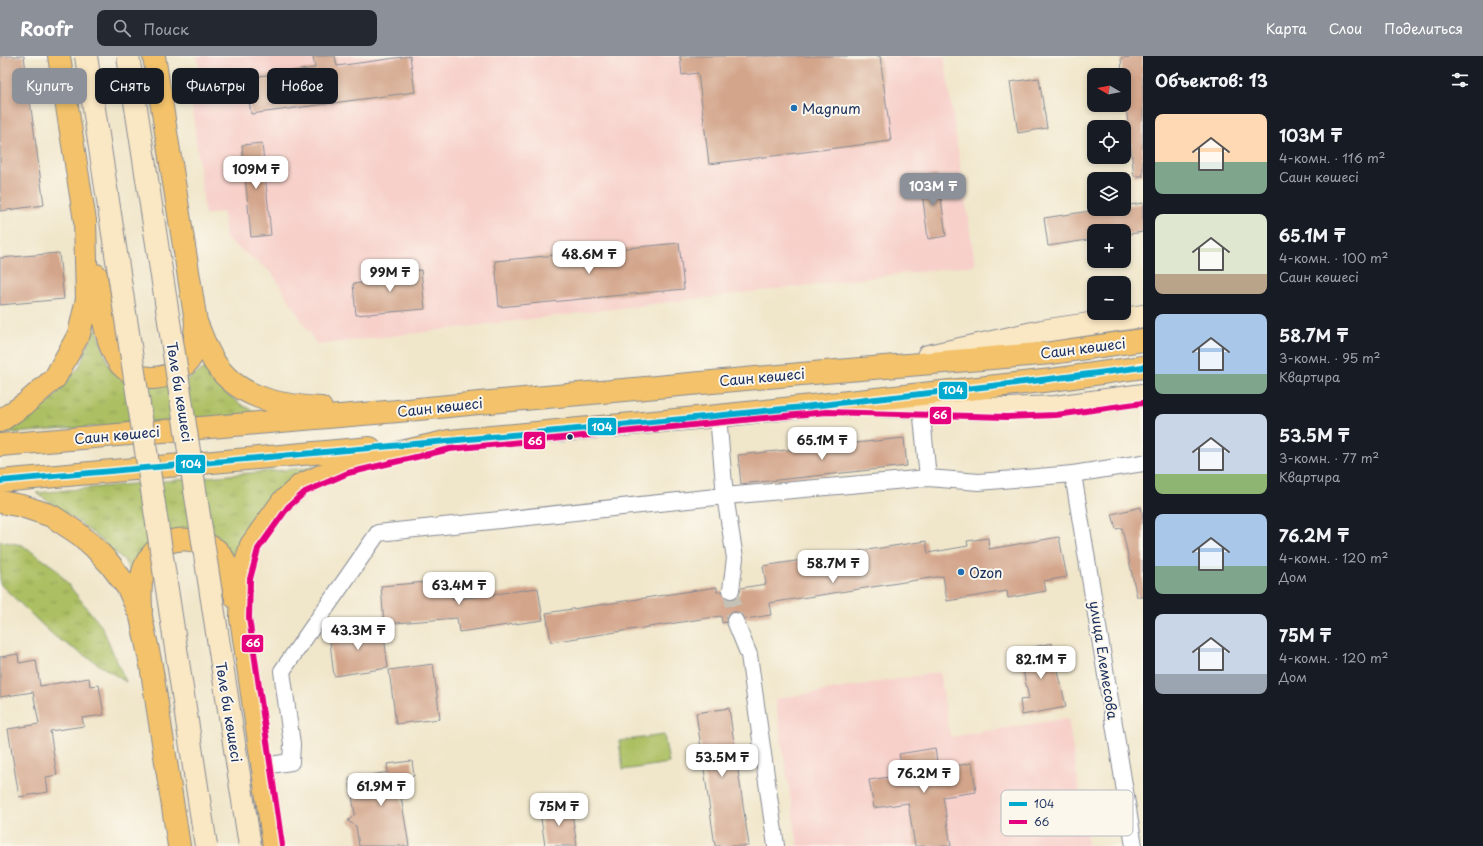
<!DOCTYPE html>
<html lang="ru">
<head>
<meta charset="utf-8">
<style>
  body { margin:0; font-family:"Playpen Sans",sans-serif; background:#242831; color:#f1f3f6; height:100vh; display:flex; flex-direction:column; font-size:15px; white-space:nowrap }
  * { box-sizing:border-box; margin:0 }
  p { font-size:13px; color:#9ea1a6 }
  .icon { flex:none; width:22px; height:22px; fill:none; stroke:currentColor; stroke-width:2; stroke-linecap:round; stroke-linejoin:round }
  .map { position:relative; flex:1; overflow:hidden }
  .sheet { display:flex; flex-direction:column; background:#171b24; width:340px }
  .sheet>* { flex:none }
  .hud { position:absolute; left:12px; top:12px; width:380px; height:36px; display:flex; gap:8px }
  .needle { width:26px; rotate:279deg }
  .controls { position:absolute; left:1087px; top:12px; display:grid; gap:8px }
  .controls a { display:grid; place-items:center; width:44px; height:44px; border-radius:8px; background:#171b24; box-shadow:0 2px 6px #0003; font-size:20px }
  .price { position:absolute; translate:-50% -34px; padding:0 9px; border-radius:8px; background:#fff; color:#222; font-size:13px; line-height:26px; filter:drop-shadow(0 1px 2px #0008) }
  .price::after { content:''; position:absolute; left:50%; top:24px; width:12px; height:9px; margin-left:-6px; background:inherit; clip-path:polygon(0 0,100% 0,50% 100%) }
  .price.active { background:#8c9099; color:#fff }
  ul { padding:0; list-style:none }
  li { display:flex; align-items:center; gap:12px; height:100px; padding:0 12px }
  li span { display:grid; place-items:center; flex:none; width:112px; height:80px; border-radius:8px; color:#555 }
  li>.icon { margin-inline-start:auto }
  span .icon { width:48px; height:48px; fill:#fffc; stroke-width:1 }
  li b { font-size:17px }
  h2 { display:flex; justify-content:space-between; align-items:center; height:48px; padding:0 12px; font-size:17px }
  .pill { padding:0 14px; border-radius:8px; background:#171b24; box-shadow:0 2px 6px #0003; font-size:14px; line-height:36px }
  .pill.active { background:#8c9099; color:#fff }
  header { display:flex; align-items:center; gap:24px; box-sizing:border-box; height:56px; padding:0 20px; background:#8c9099; color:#fff }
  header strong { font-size:19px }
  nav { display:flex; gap:22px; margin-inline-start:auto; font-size:14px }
  .search { width:280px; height:36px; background:#242831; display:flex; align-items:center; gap:10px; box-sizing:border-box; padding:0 14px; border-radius:8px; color:#9ea1a6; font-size:15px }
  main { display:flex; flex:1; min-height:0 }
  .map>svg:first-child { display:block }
</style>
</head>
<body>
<header>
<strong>Roofr</strong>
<div class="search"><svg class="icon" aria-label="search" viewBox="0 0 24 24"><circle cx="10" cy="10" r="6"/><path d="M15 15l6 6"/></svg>Поиск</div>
<nav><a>Карта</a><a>Слои</a><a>Поделиться</a></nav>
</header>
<main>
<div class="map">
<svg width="1143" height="790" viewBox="0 0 1143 790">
  <defs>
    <pattern id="grass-tufts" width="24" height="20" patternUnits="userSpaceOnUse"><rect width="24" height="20" fill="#acbf62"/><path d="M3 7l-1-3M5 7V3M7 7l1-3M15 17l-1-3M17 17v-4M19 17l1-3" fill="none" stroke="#8b9c54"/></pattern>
  </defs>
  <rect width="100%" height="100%" fill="#fbf7ec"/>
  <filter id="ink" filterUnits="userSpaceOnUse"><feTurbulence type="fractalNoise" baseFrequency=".025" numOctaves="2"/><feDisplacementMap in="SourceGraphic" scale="8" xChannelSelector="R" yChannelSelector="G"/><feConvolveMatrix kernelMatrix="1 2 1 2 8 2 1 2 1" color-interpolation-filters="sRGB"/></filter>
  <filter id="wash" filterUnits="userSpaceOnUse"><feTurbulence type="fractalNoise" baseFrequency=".012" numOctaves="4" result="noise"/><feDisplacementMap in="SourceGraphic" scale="16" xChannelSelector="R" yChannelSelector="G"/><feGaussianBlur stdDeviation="0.9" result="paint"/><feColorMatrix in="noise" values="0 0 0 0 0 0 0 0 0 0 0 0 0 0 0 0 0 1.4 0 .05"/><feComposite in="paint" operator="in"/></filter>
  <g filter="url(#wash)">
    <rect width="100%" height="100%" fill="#f0e6ca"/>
    <!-- built -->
    <g fill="#f7d0ca">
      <polygon points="196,0 944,0 975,209 317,289 272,217 226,183 223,156 205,159 192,49 210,42"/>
      <polygon points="940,616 950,681 1068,662 1088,790 798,790 775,643"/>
    </g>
    <!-- grass -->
    <g fill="url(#grass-tufts)" stroke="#647760">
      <polygon points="96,270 108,308 116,319 142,329 182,327 205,312 224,336 243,350 261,358 0,378 49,347 79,311"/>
      <polygon points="315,411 265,450 252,469 236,509 168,479 134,525 124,504 80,467 36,437"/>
      <polygon points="0,485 22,489 55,512 102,571 126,626 54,580 0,528"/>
    </g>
    <!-- garden -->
    <polygon fill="#acbf62" stroke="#647760" points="664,679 669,707 623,714 619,685"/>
    <g id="blocks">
      <!-- building -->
      <g fill="#d3a58b">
        <polygon points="0,0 24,0 44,149 0,155"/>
        <polygon points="313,0 335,0 337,10 410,0 415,36 251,58 246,22 315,12"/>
        <polygon points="680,0 880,0 891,85 709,108 698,17 682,19"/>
        <polygon points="1143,0 1143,120 1134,120 1124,33 1124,19 1122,19 1121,2"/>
        <polygon points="1039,22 1047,72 1018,77 1010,26"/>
        <polygon points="262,87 271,179 251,181 242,89"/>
        <polygon points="938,119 946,180 928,183 920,121"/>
        <polygon points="1143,147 1143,176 1124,179 1124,175 1094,175 1094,183 1048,190 1044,162 1103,153 1124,153 1124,150"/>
        <polygon points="679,187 684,233 499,251 495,205"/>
        <polygon points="59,197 64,243 0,249 0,202"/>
        <polygon points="421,214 425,253 356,259 353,228 370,226 369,219"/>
        <polygon points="904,382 907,410 741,428 738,399"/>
        <polygon points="1141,451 1143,462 1143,541 1137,541 1122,472 1116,473 1112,458"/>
        <polygon points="1059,481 1067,521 1044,525 1046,535 1008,542 1007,535 947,545 943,520 769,547 771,559 745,563 741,558 736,556 731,556 728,559 726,566 722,567 721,560 551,586 546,557 717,531 717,536 722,535 726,542 729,543 734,543 739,539 741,532 766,528 763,510 926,485 928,497 968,490 967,485 988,482 989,493"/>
        <polygon points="451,524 452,544 538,532 543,564 459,576 457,562 384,568 381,530"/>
        <polygon points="383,570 388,612 334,620 329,578"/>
        <polygon points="1052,587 1066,651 1022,659 1020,644 1029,643 1019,594"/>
        <polygon points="18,598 19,607 36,604 40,630 89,622 90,630 99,629 104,659 82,662 84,670 50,675 57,719 46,721 48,736 19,741 8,673 39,668 33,636 0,641 0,601"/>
        <polygon points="433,608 440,663 396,668 389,614"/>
        <polygon points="729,652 749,790 715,790 696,657"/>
        <polygon points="935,692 938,713 972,707 976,736 943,741 951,790 915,790 908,747 874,752 869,724 903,719 899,698"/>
        <polygon points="412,705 414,720 398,722 409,790 359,790 356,770 348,765 355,758 349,723 388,716 387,708"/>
        <polygon points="571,750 577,790 545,790 540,755"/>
      </g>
    </g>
  </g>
  <g filter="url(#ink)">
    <use href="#blocks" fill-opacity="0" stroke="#868a94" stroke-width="1"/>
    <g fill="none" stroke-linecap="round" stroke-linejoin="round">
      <!-- street-tunnel -->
      <polyline stroke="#c5c1b4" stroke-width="16" stroke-dasharray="16 8" stroke-linecap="butt" points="731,534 735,565"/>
      <defs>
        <g id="street">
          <polyline points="921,351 928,422"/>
          <polyline points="718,360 725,440 735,502 731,534"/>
          <polyline points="1073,418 1134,790"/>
          <polyline points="735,565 749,599 776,790"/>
          <polyline points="263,710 291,706 292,688 282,615 378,477 725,440 928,422 979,426 1073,418 1143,407"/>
        </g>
        <g id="secondary">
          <polyline points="928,300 1042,275 1143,260"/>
          <polyline points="877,350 1007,353 1055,351 1143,339"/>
        </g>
        <g id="primary">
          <path d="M 154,0 L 196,266 C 201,277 205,290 211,300 C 232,341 279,350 321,352"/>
          <path d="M 96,219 C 100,243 105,286 118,305 C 136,330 176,326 191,301 C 195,294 195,276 196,267"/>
          <polyline points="0,365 25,348 55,322 79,278 87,243 85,165 59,0"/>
          <polyline points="0,389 398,355 479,347 801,318 1051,297 1143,284"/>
          <polyline points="0,425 370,392"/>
          <polyline points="0,446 22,450 52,460 79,478 94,491 110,508 128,532 141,561 151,609 179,790"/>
          <path d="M 141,555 C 141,546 140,536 141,527 C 144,498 165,478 195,485 C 203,487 216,491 221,499 C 230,511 232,528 236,542"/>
          <polyline points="274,790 241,562 242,522 251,489 282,446 301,429 345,409 449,385 718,360 1052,324 1143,311"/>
        </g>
      </defs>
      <!-- street casing -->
      <use href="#street" stroke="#868a94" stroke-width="18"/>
      <!-- secondary casing -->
      <use href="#secondary" stroke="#868a94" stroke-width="24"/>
      <!-- primary casing -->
      <use href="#primary" stroke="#868a94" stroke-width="24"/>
      <!-- street -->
      <use href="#street" stroke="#fff" stroke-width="16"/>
      <!-- secondary -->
      <use href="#secondary" stroke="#fae7c3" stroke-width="22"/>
      <!-- primary -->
      <use href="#primary" stroke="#f3c26a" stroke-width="22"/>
      <defs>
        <g id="secondary-bridge">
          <polyline points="86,0 206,790"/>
          <polyline points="128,0 250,790"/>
        </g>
      </defs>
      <!-- secondary-bridge casing -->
      <use href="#secondary-bridge" stroke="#868a94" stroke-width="24" stroke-linecap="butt"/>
      <!-- secondary-bridge -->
      <use href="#secondary-bridge" stroke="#fae7c3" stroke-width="22"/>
      <defs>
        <path id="bus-1" d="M 0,425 C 264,401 529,379 793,352 C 910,339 1027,327 1143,311"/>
        <polyline id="bus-2" points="282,789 249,562 250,523 258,493 288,451 305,436 348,417 450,393 826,356 1007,361 1056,359 1143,347"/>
      </defs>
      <!-- bus-1 casing -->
      <use href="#bus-1" stroke="#fbf7ec" stroke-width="9"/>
      <!-- bus-2 casing -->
      <use href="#bus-2" stroke="#fbf7ec" stroke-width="9"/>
      <!-- bus-1 -->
      <use href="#bus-1" stroke="#00a9ce" stroke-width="6"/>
      <!-- bus-2 -->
      <use href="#bus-2" stroke="#e5007d" stroke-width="6"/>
    </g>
  </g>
  <!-- markers -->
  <g fill="#1f6fb2" stroke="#fbf7ec" stroke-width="1.5">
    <circle cx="794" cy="52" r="4"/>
    <circle cx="961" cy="516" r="4"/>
  </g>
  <circle fill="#1b2f5e" stroke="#fbf7ec" stroke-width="1.5" cx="570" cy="381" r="3.5"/>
  <g text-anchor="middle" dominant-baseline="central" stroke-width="4" stroke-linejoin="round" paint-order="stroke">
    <!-- poi labels -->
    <g font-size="14" fill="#1b2f5e" stroke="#fbf7ec" text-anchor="start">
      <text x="802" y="52">Magnum</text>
      <text x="969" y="516">Ozon</text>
    </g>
    <!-- street labels -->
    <g font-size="14" fill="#1b2f5e" stroke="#fbf7ec">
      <text transform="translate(1083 292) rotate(-7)">Саин көшесі</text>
      <text transform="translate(762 321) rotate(-5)">Саин көшесі</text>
      <text transform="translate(180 336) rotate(81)">Төле би көшесі</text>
      <text transform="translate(440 351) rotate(-6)">Саин көшесі</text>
      <text transform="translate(117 379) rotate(-5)">Саин көшесі</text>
      <text transform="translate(1104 604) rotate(81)">улица Елемесова</text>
      <text transform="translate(229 656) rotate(81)">Төле би көшесі</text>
    </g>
  </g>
  <!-- legend -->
  <rect x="1001" y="734" width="132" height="46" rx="6" fill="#fbf7ec" stroke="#b8bbc1" stroke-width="1"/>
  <rect x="1009" y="746" width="18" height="4" fill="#00a9ce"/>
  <rect x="1009" y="764" width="18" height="4" fill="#e5007d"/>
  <g font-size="11" fill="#1b2f5e">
    <text x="1034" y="752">104</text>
    <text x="1034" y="770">66</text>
  </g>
  <g stroke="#fbf7ec" stroke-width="1.5">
    <rect x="938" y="325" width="30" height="19" rx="4" fill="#00a9ce"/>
    <rect x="929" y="350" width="23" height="19" rx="4" fill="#e5007d"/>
    <rect x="587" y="361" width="30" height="19" rx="4" fill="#00a9ce"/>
    <rect x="523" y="375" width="23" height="19" rx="4" fill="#e5007d"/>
    <rect x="175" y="398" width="31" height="20" rx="4" fill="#00a9ce"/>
    <rect x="241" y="578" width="23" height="19" rx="4" fill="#e5007d"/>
  </g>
  <g font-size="11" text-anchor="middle" font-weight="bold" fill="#fff">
    <text x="953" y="338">104</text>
    <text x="940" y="363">66</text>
    <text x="602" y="375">104</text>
    <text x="535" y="389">66</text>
    <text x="191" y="412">104</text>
    <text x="253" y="591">66</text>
  </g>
</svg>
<div class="controls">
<a><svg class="needle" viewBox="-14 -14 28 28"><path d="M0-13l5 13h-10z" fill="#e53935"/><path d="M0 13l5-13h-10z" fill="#9ea1a6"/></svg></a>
<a><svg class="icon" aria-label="locate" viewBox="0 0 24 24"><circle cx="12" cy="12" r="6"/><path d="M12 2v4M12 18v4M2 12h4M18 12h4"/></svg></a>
<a><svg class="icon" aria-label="layers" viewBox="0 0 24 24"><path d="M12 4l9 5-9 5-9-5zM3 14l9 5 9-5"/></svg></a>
<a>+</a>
<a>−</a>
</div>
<b class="price" style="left:256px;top:134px">109M ₸</b>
<b class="price active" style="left:933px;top:151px">103M ₸</b>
<b class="price" style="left:589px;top:219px">48.6M ₸</b>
<b class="price" style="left:390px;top:237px">99M ₸</b>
<b class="price" style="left:822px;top:405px">65.1M ₸</b>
<b class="price" style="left:833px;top:528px">58.7M ₸</b>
<b class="price" style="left:459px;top:550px">63.4M ₸</b>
<b class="price" style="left:358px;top:595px">43.3M ₸</b>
<b class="price" style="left:1041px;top:624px">82.1M ₸</b>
<b class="price" style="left:722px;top:722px">53.5M ₸</b>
<b class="price" style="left:924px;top:738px">76.2M ₸</b>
<b class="price" style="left:381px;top:751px">61.9M ₸</b>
<b class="price" style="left:559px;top:771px">75M ₸</b>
<div class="hud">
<a class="pill active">Купить</a>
<a class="pill">Снять</a>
<a class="pill">Фильтры</a>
<a class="pill">Новое</a>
</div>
</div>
<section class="sheet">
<h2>Объектов: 13<svg class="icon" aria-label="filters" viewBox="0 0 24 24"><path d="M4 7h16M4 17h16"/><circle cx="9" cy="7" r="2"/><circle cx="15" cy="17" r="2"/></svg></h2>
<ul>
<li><span style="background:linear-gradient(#ffd9b3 60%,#7fa58c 0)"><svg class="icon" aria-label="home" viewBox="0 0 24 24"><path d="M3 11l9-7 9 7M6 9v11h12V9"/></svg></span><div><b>103M ₸</b><p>4-комн. · 116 m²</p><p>Саин көшесі</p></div></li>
<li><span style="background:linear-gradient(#dfe7d0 75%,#b9a48a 0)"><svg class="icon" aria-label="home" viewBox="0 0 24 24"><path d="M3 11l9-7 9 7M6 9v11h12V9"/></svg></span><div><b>65.1M ₸</b><p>4-комн. · 100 m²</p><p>Саин көшесі</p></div></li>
<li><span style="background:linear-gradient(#a9c7e8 75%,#7fa58c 0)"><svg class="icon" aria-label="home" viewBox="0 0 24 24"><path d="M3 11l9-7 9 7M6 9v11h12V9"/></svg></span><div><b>58.7M ₸</b><p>3-комн. · 95 m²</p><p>Квартира</p></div></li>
<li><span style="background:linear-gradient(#c9d6e8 75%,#8fb573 0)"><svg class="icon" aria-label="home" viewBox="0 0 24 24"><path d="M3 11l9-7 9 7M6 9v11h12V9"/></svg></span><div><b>53.5M ₸</b><p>3-комн. · 77 m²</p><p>Квартира</p></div></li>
<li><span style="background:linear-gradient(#a9c7e8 65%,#7fa58c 0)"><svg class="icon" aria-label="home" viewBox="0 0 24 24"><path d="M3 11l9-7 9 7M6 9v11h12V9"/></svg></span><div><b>76.2M ₸</b><p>4-комн. · 120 m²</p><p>Дом</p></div></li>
<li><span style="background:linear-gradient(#c9d6e8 75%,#9aa5b1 0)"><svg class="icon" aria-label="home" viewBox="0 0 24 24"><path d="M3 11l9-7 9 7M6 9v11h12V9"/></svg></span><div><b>75M ₸</b><p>4-комн. · 120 m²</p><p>Дом</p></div></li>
</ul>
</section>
</main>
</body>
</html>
